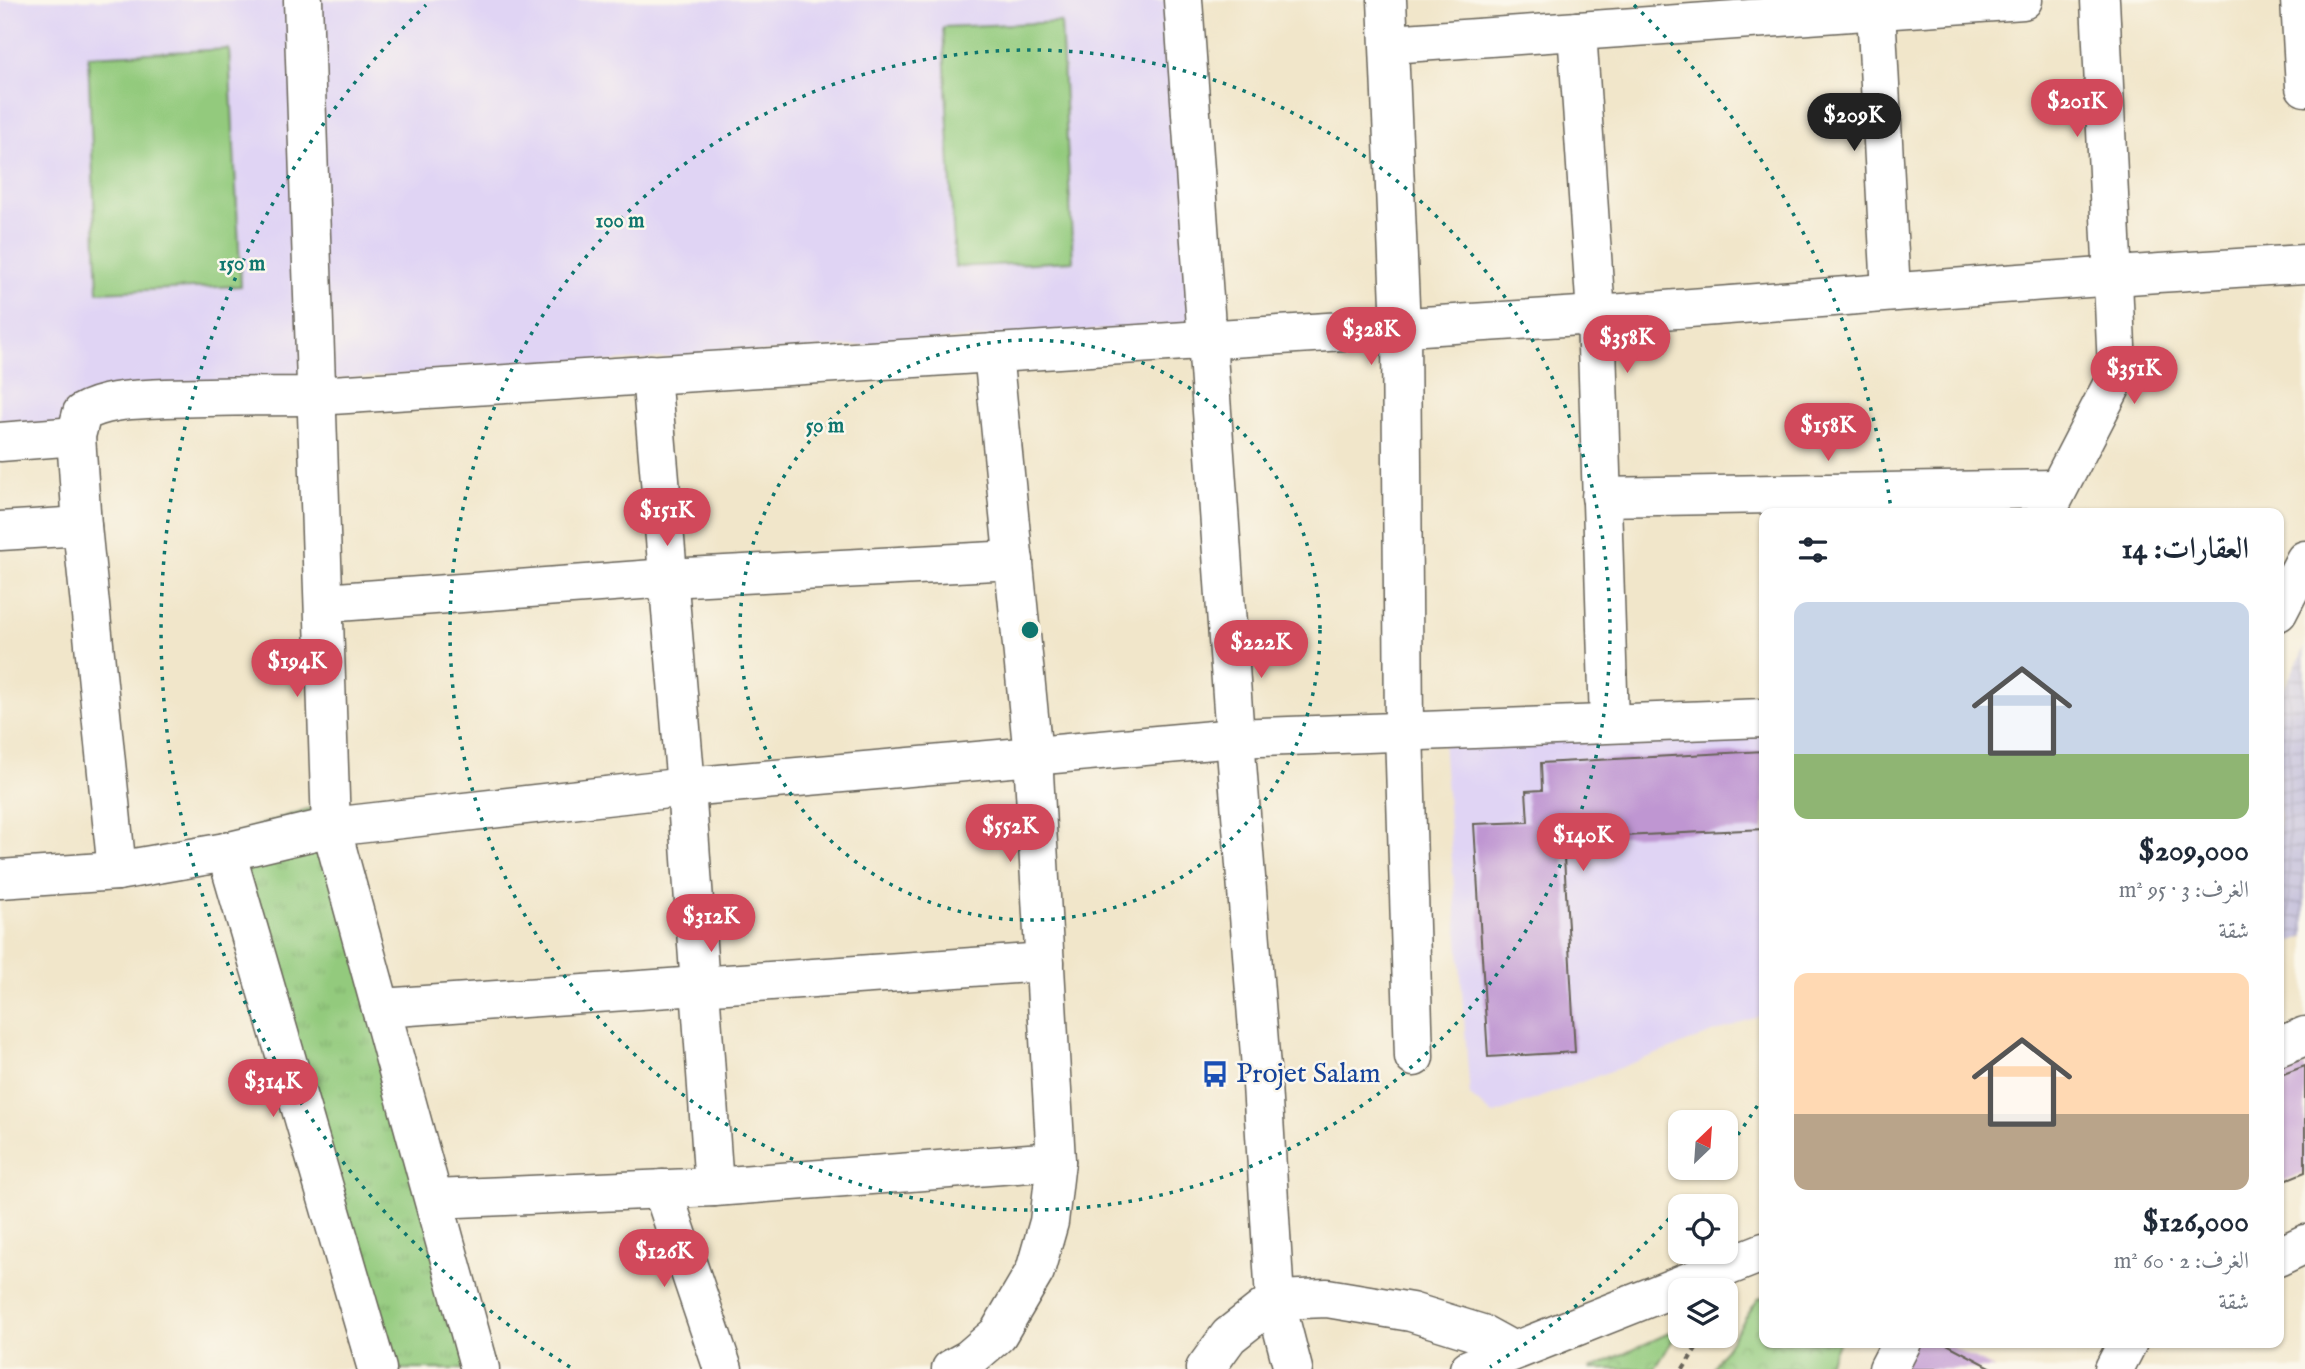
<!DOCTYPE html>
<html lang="ar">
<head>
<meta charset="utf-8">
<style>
  body { margin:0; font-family:"IM FELL English",Amiri,serif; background:#f6f6f7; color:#1f2937; direction:rtl; height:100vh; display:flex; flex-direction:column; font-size:26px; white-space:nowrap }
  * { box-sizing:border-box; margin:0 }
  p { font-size:23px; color:#747a83 }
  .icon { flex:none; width:38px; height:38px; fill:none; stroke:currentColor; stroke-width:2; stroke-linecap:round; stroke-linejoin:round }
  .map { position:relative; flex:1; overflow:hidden; direction:ltr }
  .panel { position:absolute; left:1759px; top:508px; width:525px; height:840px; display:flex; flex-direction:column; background:#fff; border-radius:14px; box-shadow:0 2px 5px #0004; direction:rtl }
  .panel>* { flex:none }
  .needle { width:46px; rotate:25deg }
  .tools { position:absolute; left:1668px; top:1110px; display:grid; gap:14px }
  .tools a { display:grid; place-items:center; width:70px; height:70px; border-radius:14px; background:#fff; box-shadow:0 2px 5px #0004; font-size:35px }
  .price { position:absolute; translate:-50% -60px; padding:0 16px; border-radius:24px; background:#d1495b; color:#fff; font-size:23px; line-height:46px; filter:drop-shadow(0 2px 4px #0008) }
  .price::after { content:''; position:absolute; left:50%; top:42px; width:21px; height:16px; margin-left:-10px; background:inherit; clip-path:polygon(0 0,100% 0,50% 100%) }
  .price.active { background:#222; color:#fff }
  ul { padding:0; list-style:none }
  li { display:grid; align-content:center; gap:14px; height:371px; padding:0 35px }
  li span { display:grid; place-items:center; height:217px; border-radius:14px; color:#555 }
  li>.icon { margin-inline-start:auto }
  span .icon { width:126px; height:126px; fill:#fffc; stroke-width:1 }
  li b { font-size:30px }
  h2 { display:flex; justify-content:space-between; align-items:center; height:84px; padding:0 35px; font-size:30px }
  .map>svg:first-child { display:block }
</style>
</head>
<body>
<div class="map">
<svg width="2305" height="1369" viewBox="0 0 2305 1369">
  <defs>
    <pattern id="industrial-grid" width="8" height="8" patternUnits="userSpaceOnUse" patternTransform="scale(1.75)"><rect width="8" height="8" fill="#c4c0db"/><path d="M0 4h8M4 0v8" fill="none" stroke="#a8a4bb"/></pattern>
    <pattern id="grass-tufts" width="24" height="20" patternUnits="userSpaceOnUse" patternTransform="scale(1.75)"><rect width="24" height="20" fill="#93ca7d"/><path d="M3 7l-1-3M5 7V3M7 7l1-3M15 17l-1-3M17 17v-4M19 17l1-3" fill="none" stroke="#7ead6b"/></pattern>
    <pattern id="park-crowns" width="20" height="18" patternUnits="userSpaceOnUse" patternTransform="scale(1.75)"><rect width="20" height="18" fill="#93ca7d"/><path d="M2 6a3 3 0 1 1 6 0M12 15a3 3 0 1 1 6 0" fill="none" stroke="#7ead6b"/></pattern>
  </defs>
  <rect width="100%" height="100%" fill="#fbf7ec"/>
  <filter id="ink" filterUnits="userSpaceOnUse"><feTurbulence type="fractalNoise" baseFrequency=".0143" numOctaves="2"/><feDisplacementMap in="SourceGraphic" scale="14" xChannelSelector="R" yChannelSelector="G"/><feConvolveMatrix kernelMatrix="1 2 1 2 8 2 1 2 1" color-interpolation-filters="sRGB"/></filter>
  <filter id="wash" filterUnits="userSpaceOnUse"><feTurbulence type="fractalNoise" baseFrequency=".00686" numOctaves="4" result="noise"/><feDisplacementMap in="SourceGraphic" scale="28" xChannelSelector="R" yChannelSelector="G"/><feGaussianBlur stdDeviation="1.57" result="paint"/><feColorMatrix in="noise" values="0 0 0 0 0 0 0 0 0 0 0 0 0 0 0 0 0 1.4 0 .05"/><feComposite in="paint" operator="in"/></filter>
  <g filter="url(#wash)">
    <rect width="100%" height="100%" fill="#f1e6ca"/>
    <!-- built -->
    <g fill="#e0d4f4">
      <polygon points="0,0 1194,0 1213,323 159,390 99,425 0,433"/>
      <polygon points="1764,735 1764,1014 1493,1115 1470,1096 1443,741"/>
    </g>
    <!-- industrial -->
    <polygon fill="url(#industrial-grid)" points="2305,647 2305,936 2279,947 2279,698"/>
    <!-- grass -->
    <polygon fill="url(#grass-tufts)" stroke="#58734c" stroke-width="2" points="313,807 493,1369 398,1369 224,837"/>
    <!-- park -->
    <g fill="url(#park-crowns)" stroke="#58734c" stroke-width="2">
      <polygon points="1764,1297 1764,1342 1839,1342 1825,1369 1712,1369 1758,1299"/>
      <polygon points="1680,1328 1655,1369 1590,1369"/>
    </g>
    <!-- pitch -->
    <g fill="#93ca7d" stroke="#58734c" stroke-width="2">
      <polygon points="1061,22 1073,261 955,267 943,27"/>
      <polygon points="229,49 241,286 98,292 88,56"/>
    </g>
    <g id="blocks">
      <!-- building -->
      <g fill="#bf96d2">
        <polygon points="1764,751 1764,829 1563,839 1575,1052 1488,1057 1474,824 1528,822 1526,791 1542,790 1541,763"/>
        <polygon points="2305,1066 2305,1172 2278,1183 2278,1076"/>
        <polygon points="1910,1342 1943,1342 1994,1369 1897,1369"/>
      </g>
    </g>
  </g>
  <g filter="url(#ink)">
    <use href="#blocks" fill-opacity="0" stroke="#676359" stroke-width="2"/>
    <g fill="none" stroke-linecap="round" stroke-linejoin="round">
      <defs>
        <g id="minor">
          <polyline points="303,0 331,827 480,1369"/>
          <polyline points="1183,0 1235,738 1261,1068 1275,1300 1293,1369"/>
          <polyline points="1387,0 1401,328 1404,731 1414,1057"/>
          <polyline points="2300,0 2305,87"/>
          <polyline points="1876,10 1891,292"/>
          <polyline points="1577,31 1596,315 1609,722"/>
          <polyline points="1390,44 2023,0"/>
          <polyline points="651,374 686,787 714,1187"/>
          <polyline points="0,442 76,436"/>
          <polyline points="1601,497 2057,489"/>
          <polyline points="2046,513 2111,387 2117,368 2100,0"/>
          <polyline points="0,531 82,526"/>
          <polyline points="324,603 668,578 1014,560"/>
          <polyline points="2278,612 2305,560"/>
          <polyline points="226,852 377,1369"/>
          <path d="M 117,871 L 82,526 L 76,436 L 82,413 C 107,399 136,400 165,398 C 215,396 265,396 316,396 C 742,367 1169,346 1596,315 C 1832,298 2068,277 2305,264"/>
          <polyline points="0,879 117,871 226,852 331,827 686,787 1235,738 1764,718"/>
          <polyline points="381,1008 1045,962"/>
          <polyline points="2278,1047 2305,1036"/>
          <polyline points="662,1189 723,1369"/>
          <polyline points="434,1199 714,1187 1056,1161"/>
          <polyline points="2278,1257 2305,1244"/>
          <polyline points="951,1369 969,1359 998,1334 1035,1271 1049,1222 1056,1161 1033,756 993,353"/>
          <polyline points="1205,1369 1229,1336 1275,1300 1327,1298 1411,1312 1482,1334 1513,1351"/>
          <polyline points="1469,1369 1764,1252"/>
          <polyline points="1888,1369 1902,1342"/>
          <polyline points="2114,1369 2128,1342"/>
        </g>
      </defs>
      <!-- minor casing -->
      <use href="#minor" stroke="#676359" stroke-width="41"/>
      <!-- path -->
      <polyline stroke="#676359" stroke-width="4.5" stroke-dasharray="5 5" stroke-linecap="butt" points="1683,1369 1704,1335"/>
      <!-- minor -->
      <use href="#minor" stroke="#fff" stroke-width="38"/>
    </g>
  </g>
  <!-- distance rings -->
  <g fill="none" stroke="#0f766e" stroke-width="3.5" stroke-dasharray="3.5 7">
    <circle cx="1030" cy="630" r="290"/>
    <circle cx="1030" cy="630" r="580"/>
    <path d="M1763 1097A869 869 0 0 1 1729 1147M1676 1211A869 869 0 0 1 1490 1367M570 1367A869 869 0 0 1 426 5M1634 5A869 869 0 0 1 1891 509"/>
  </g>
  <!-- icons -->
  <defs>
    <symbol id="bus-bare" viewBox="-9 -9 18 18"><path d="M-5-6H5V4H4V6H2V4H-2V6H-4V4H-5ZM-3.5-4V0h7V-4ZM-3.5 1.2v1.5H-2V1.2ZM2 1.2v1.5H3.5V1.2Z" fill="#1a4fb4" stroke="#fbf7ec" stroke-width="2.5" paint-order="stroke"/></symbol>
  </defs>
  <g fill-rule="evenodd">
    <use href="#bus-bare" x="1196" y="1055" width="38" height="38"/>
  </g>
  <g text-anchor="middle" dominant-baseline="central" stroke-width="5" stroke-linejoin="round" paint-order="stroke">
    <!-- transit labels -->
    <g font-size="28" fill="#164399" stroke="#fbf7ec" text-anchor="start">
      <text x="1236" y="1074">Projet Salam</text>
    </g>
  </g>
  <circle cx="1030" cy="630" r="10" fill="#0f766e" stroke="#fbf7ec" stroke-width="3.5"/>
  <g font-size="21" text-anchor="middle" font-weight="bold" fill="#0f766e" stroke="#fbf7ec" stroke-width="5" stroke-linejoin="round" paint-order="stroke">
    <text x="620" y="227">100 m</text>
    <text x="242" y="270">150 m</text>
    <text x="825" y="432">50 m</text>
  </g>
</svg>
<div class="tools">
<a><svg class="needle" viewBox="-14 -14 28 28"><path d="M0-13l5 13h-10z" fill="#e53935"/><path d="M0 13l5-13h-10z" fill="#747a83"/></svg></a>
<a><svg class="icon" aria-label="locate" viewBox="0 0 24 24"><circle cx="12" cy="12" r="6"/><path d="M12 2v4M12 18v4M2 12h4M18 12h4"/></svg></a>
<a><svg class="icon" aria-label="layers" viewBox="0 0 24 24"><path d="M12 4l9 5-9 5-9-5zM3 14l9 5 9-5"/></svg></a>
</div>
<b class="price" style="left:2077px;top:139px">$201K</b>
<b class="price active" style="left:1854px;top:153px">$209K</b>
<b class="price" style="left:1371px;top:367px">$328K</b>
<b class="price" style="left:1627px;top:375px">$358K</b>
<b class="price" style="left:2134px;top:406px">$351K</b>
<b class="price" style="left:1828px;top:463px">$158K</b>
<b class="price" style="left:667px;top:548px">$151K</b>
<b class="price" style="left:1261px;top:680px">$222K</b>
<b class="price" style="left:297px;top:699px">$194K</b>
<b class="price" style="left:1010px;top:864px">$552K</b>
<b class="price" style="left:1583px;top:873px">$140K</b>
<b class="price" style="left:711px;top:954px">$312K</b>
<b class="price" style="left:273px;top:1119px">$314K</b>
<b class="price" style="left:664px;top:1289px">$126K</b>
<section class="panel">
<h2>العقارات: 14<svg class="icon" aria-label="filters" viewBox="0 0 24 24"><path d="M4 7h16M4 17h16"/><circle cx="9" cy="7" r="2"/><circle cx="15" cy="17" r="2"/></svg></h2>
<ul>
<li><span style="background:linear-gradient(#c9d6e8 70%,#8fb573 0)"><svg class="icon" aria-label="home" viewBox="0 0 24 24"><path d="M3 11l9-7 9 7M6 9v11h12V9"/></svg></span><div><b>$209,000</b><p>الغرف: 3 · 95 m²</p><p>شقة</p></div></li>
<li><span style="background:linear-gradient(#ffd9b3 65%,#b9a48a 0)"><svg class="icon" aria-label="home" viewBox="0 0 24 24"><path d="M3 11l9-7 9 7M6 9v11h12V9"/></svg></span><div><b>$126,000</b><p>الغرف: 2 · 60 m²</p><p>شقة</p></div></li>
</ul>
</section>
</div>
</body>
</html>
